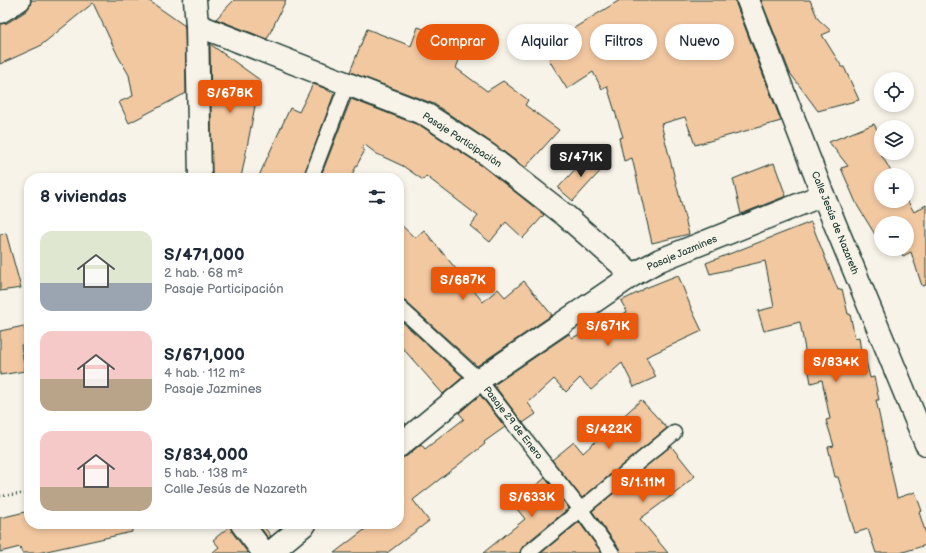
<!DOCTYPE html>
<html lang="es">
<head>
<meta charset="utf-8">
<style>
  body { margin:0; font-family:"Balsamiq Sans",sans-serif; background:#f6f6f7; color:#1f2937; height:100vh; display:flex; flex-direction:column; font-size:15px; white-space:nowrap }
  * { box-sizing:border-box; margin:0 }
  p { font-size:13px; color:#747a83 }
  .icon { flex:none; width:22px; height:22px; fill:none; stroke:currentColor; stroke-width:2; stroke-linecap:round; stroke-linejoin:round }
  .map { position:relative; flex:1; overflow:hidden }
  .sheet { position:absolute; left:24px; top:173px; width:380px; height:356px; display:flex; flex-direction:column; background:#fff; border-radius:16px; box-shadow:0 2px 6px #0003 }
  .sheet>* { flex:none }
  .hud { position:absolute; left:416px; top:24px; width:380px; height:36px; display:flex; gap:8px }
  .fabs { position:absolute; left:874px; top:72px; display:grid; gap:8px }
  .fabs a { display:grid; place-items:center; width:40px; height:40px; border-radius:50%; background:#fff; box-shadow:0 2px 6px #0003; font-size:20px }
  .price { position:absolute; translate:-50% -34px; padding:0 9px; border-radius:4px; background:#ea580c; color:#fff; font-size:13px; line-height:26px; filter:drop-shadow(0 1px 2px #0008) }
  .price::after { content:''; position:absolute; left:50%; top:24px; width:12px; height:9px; margin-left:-6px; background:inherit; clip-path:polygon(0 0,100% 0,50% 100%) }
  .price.selected { background:#222; color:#fff }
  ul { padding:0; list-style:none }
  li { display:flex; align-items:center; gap:12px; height:100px; padding:0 16px }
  li span { display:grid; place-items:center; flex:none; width:112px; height:80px; border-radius:12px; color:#555 }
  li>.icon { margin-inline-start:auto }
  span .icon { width:48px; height:48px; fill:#fffc; stroke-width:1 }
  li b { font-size:17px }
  h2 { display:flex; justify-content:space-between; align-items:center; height:48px; padding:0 16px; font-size:17px }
  .tag { padding:0 14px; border-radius:18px; background:#fff; box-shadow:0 2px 6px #0003; font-size:14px; line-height:36px }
  .tag.selected { background:#ea580c; color:#fff }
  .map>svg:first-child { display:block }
</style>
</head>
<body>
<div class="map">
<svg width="926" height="553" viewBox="0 0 926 553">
  <rect width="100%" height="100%" fill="#f7f3e8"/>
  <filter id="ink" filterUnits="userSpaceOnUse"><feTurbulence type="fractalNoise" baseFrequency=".025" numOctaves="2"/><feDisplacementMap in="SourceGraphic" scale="8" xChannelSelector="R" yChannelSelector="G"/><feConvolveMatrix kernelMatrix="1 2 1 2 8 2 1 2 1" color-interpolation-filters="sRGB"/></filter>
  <g filter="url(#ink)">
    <!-- building -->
    <g fill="#f2c8a1" stroke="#1f3d34">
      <polygon points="31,0 148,0 185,26 186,93 129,123 119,102 133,96 129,75 118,56 93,3 40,46 0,64 0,24 7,23 26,11 30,6"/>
      <polygon points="234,0 286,0 267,39 216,19"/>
      <polygon points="620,0 736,0 736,4 781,121 695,145 685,117 661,124 689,234 652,243 632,158 624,161 619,138 623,137 607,86 602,89 593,72 567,89 549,60 561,36"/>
      <polygon points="761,0 810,0 818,19 831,31 822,35 842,67 844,67 859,100 818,111 790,73"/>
      <polygon points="418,27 465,45 456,68 487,91 503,81 528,100 525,105 559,130 525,168 495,145 434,104 350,72 367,29 411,46"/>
      <polygon points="210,44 260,80 241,178 212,178"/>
      <polygon points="313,84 324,88 334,94 303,178 258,178 290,108 299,112"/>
      <polygon points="351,99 421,126 481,165 544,215 523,238 506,222 490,242 470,226 478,216 426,176 423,180 403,166 377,154 365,145 362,148 364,152 350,178 320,178"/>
      <polygon points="874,124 881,137 881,154 893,175 881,175 881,201 907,200 914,212 926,205 926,285 922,286 911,252 903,256 899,249 907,249 907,223 881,223 881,240 879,241 857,205 841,168 848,166 829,142"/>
      <polygon points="589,154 604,167 573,201 558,188"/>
      <polygon points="774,163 786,196 741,214 733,179"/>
      <polygon points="811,222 838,290 842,289 848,314 850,314 855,338 859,337 861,352 864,352 870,378 874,377 879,400 876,400 897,498 915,492 922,511 919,512 926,534 926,545 900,553 876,553 868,529 855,533 838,477 835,477 828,447 834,446 826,420 830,419 822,380 811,383 800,322 764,331 758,311 774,307 765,261 710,274 706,263"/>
      <polygon points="399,223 415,238 424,230 483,302 498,289 505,297 524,281 552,315 477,366 405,301 399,299"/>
      <polygon points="6,233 21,288 0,291 0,234"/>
      <polygon points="678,275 692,310 702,331 646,357 656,377 634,387 622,363 591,390 580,378 566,392 554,379 528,403 536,414 523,423 494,385 569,334 572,338 627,312 621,301 643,290 643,289"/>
      <polygon points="399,319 463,377 443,394 399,344"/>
      <polygon points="24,326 28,344 21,345 25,371 0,375 0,331"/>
      <polygon points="480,395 505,427 484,442 485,444 413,500 429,521 387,553 334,553 372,524 399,524 399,458 407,456 421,444 425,449 464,419 459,413"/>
      <polygon points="641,400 667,428 582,498 552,460 574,442 583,453"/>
      <polygon points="399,415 406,424 399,430"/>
      <polygon points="671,446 695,476 682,487 682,488 640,519 668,553 620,553 619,548 592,511"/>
      <polygon points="545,478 569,508 523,546 520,553 483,553 525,519 513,504"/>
      <polygon points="29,511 29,524 131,524 132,532 38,553 22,553 20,547 0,552 0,518"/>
      <polygon points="579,522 602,553 541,553"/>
      <polygon points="258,524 262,524 271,536 268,538"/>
      <polygon points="230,526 232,532 248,553 212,553 219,547 213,540"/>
    </g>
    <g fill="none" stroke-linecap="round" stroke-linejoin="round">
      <defs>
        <g id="service">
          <polyline points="311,178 347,84"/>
          <polyline points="399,307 479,380 581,510 612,553"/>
          <polyline points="528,553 674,433"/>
        </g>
        <g id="minor">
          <polyline points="195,0 197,25 200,178"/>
          <polyline points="748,0 823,195 926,444"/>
          <polyline points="0,12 19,0"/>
          <polyline points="197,25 427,115 488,155 566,216 633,275"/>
          <polyline points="399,446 479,380 633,275 660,260 823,195"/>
          <polyline points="242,524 264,553"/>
          <polyline points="270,553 305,524"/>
        </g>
      </defs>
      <!-- service casing -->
      <use href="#service" stroke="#1f3d34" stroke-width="17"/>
      <!-- minor casing -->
      <use href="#minor" stroke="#1f3d34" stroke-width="25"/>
      <!-- path -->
      <polyline stroke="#1f3d34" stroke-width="2.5" stroke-dasharray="1 3" stroke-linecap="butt" points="0,496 29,493"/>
      <!-- service -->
      <use href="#service" stroke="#f7f3e8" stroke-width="14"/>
      <!-- minor -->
      <use href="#minor" stroke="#f7f3e8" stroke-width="22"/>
    </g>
  </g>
  <g text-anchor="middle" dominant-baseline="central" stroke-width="3" stroke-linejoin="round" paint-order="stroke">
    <!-- street labels -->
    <g font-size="10" fill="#1f3d34" stroke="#f7f3e8">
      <text transform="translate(462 140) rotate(33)">Pasaje Participación</text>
      <text transform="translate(835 223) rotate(68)">Calle Jesús de Nazareth</text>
      <text transform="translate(682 253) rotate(-23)">Pasaje Jazmines</text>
      <text transform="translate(513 423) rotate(52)">Pasaje 29 de Enero</text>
    </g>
  </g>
</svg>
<div class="fabs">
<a><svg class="icon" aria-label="locate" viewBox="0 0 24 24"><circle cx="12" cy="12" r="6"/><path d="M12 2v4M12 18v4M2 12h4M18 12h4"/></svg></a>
<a><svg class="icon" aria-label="layers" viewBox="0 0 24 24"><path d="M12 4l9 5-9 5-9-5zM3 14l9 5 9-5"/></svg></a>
<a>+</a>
<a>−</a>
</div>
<b class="price" style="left:230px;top:114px">S/678K</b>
<b class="price selected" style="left:581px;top:178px">S/471K</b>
<b class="price" style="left:463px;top:301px">S/687K</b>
<b class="price" style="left:608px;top:347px">S/671K</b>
<b class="price" style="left:836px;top:383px">S/834K</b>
<b class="price" style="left:609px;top:450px">S/422K</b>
<b class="price" style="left:643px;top:503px">S/1.11M</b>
<b class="price" style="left:532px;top:518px">S/633K</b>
<div class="hud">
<a class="tag selected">Comprar</a>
<a class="tag">Alquilar</a>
<a class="tag">Filtros</a>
<a class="tag">Nuevo</a>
</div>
<section class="sheet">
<h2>8 viviendas<svg class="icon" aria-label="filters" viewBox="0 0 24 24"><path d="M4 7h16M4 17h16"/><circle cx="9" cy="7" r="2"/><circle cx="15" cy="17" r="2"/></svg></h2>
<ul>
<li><span style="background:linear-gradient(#dfe7d0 65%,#9aa5b1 0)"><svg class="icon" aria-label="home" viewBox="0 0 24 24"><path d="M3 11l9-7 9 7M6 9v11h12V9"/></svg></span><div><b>S/471,000</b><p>2 hab. · 68 m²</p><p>Pasaje Participación</p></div></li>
<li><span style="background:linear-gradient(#f6c9c9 60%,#b9a48a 0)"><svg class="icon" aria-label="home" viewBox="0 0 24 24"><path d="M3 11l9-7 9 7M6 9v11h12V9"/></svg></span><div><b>S/671,000</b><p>4 hab. · 112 m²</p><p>Pasaje Jazmines</p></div></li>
<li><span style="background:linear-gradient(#f6c9c9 70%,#b9a48a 0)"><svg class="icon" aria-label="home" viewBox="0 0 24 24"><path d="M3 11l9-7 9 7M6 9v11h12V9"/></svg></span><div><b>S/834,000</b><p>5 hab. · 138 m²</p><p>Calle Jesús de Nazareth</p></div></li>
</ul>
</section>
</div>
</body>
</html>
